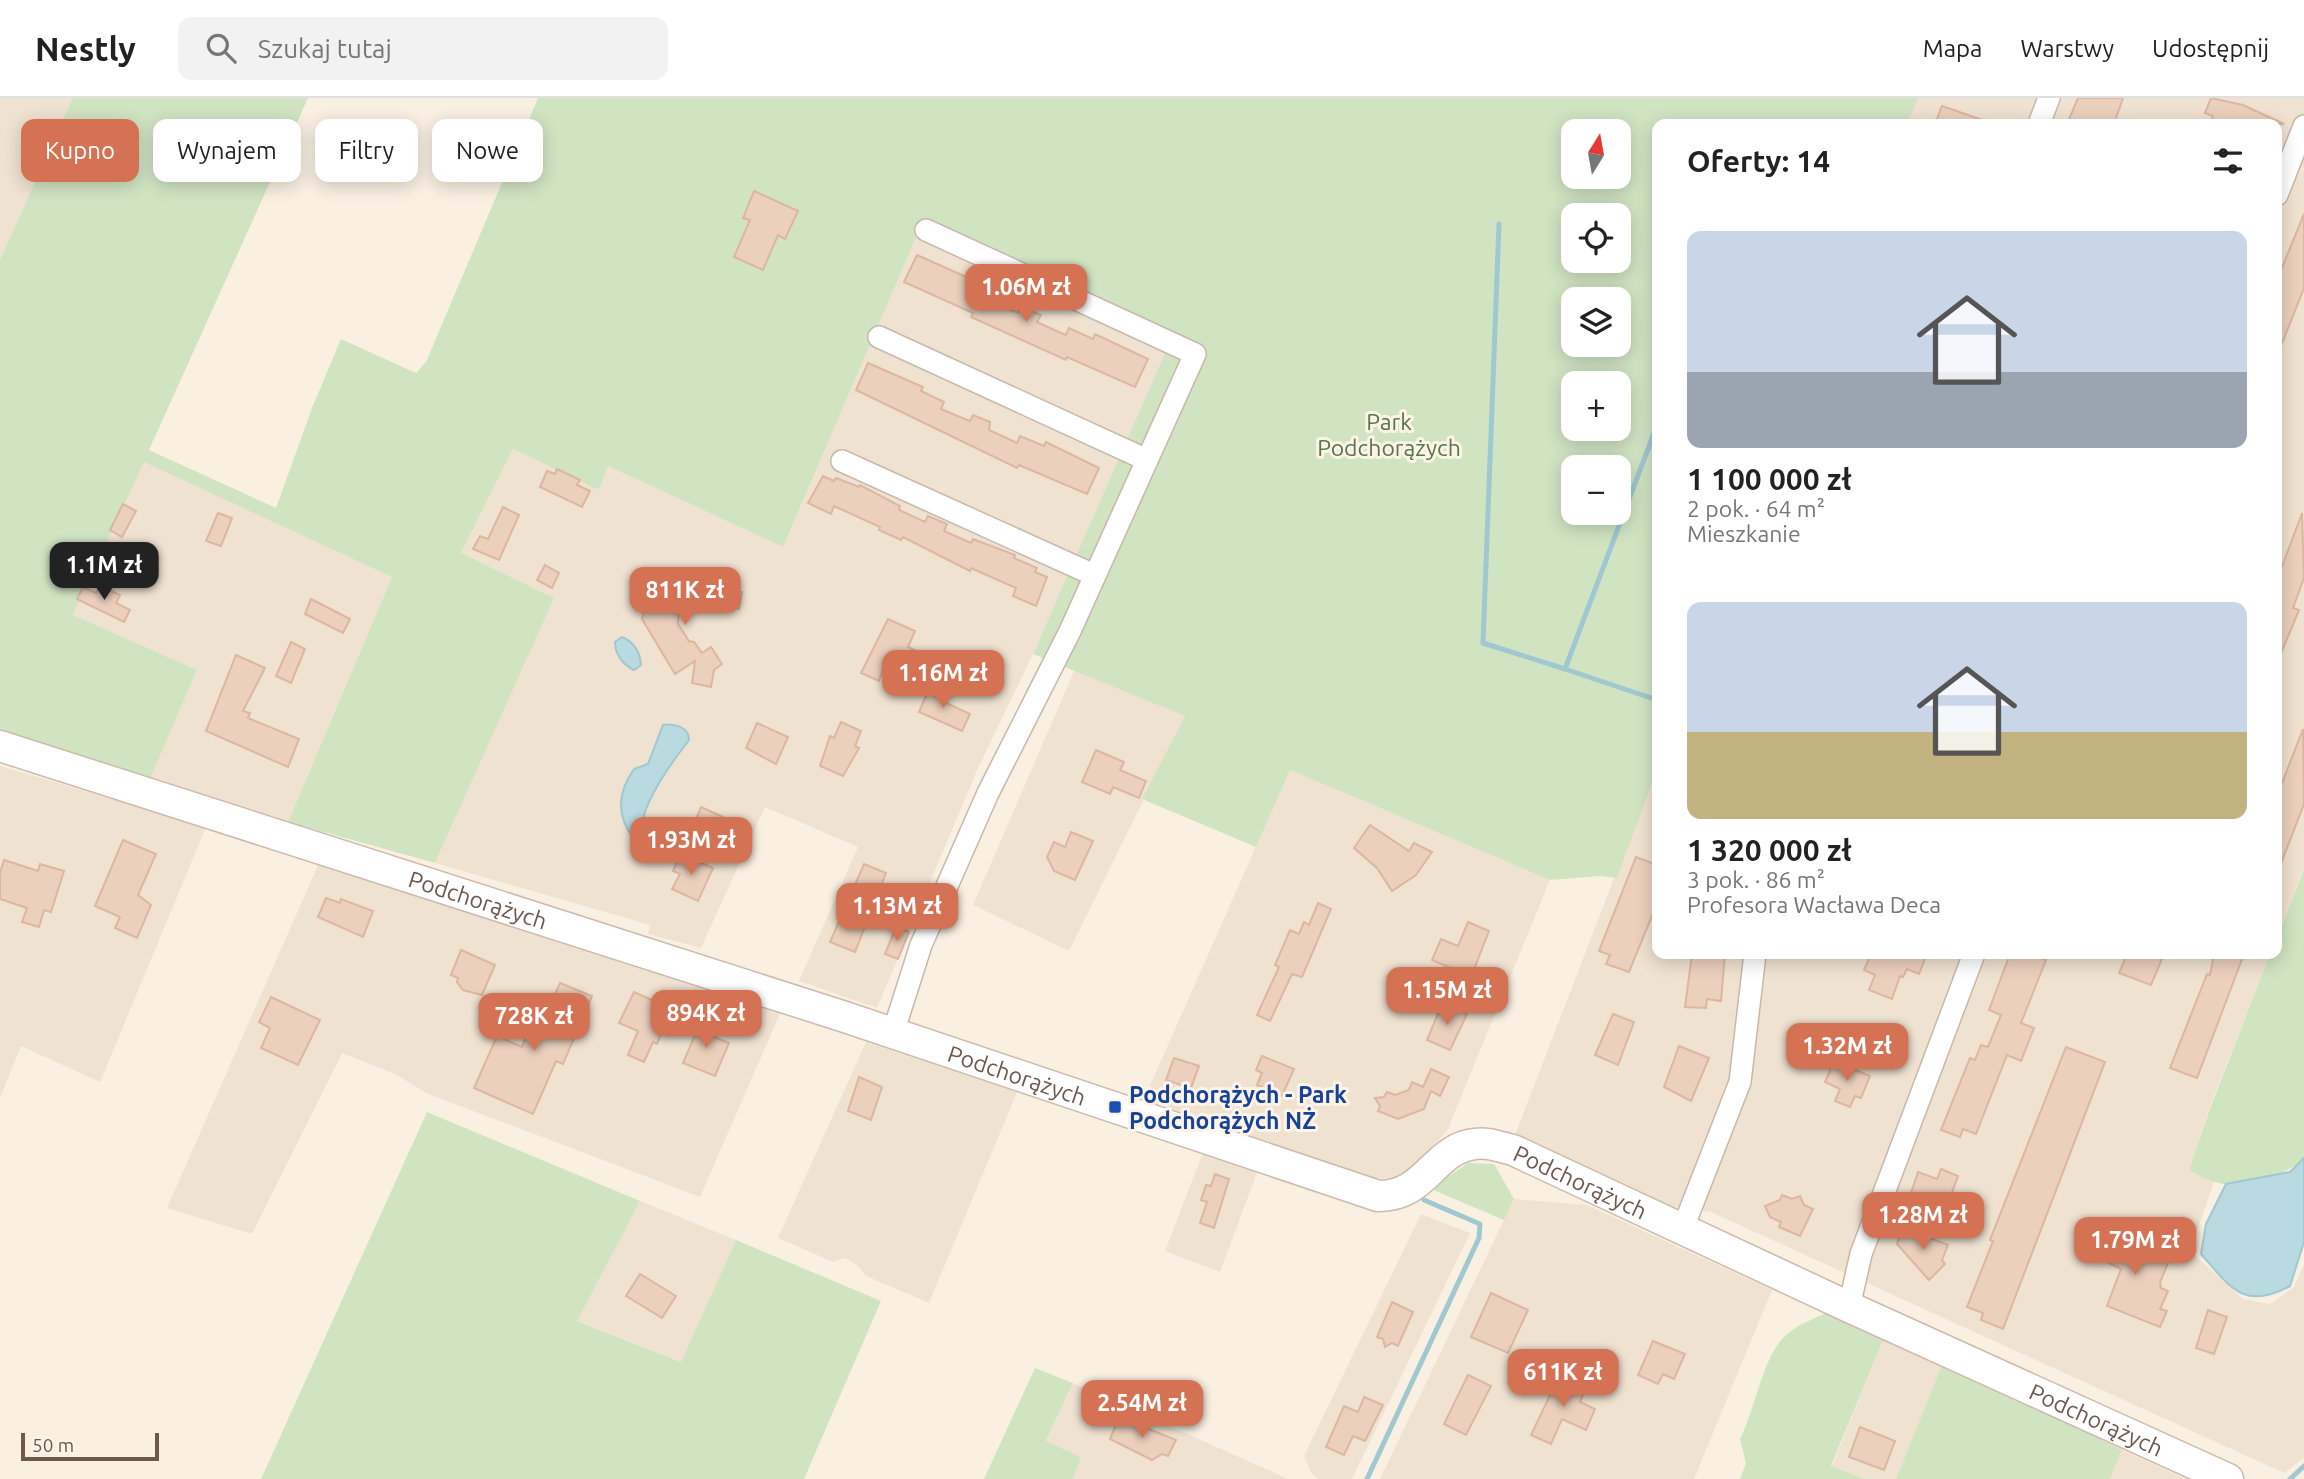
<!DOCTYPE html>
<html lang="pl">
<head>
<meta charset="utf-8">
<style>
  body { margin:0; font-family:Ubuntu,sans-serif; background:#f2f2f2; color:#222; height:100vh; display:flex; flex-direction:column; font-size:26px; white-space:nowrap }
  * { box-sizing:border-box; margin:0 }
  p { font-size:23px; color:#767676 }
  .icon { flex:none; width:38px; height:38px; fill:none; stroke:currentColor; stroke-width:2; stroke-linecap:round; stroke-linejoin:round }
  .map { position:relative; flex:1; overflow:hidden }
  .details { position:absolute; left:1652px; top:21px; width:630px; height:840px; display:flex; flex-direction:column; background:#fff; border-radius:14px; box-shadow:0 4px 18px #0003 }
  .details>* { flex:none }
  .hud { position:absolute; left:21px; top:21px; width:665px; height:63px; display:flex; gap:14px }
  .needle { width:46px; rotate:11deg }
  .controls { position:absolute; left:1561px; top:21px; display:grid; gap:14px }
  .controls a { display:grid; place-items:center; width:70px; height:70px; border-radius:14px; background:#fff; box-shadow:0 4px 18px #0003; font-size:35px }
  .scale { position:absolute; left:21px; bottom:18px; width:138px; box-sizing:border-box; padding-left:7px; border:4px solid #6d584b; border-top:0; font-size:19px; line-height:24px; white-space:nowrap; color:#6d584b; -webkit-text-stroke:5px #fdf4e7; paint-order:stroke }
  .price { position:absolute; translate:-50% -60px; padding:0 16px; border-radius:14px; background:#d67254; color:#fff; font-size:23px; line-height:46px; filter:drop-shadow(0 2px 4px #0008) }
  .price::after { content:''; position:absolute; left:50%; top:42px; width:21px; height:16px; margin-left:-10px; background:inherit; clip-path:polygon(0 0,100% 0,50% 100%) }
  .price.on { background:#222; color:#fff }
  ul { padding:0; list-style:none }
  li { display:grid; align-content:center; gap:14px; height:371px; padding:0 35px }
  li span { display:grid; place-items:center; height:217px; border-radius:14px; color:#555 }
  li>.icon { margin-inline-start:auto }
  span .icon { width:126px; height:126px; fill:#fffc; stroke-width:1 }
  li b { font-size:30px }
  h2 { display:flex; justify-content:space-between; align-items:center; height:84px; padding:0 35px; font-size:30px }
  .chip { padding:0 24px; border-radius:14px; background:#fff; box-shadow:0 4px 18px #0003; font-size:24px; line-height:63px }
  .chip.on { background:#d67254; color:#fff }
  header { display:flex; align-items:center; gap:42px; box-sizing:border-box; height:98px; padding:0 35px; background:#fff; border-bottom:2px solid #e0e0e0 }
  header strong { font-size:33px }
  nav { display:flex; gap:38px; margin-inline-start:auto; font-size:24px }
  .search { width:490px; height:63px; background:#f2f2f2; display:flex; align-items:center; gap:18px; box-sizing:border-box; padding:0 24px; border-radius:14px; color:#767676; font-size:26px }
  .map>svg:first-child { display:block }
</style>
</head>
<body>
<header>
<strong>Nestly</strong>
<div class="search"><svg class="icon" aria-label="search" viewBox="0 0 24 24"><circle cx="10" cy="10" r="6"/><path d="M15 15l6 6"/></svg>Szukaj tutaj</div>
<nav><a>Mapa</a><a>Warstwy</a><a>Udostępnij</a></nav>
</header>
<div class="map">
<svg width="2304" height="1381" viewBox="0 0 2304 1381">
  <rect width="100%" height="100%" fill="#f9f0e2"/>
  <!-- residential -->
  <g fill="#f0e2d1">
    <polygon points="0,0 74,0 0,163"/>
    <polygon points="1916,0 2304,0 2304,770 2277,839 2277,26 1906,26"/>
    <polygon points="923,122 1175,235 1033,556 978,670 877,910 799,883 858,749 765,709 701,850 648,836 650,827 435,765 553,500 461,455 513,351 599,392 608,368 783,449"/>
    <polygon points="144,363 392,479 288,724 151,679 197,572 73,517"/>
    <polygon points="1075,571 1185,618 1069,853 973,807"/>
    <polygon points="0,668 206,729 100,984 21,948 0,1000"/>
    <polygon points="1657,669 1657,856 2270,856 2210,1008 2189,1072 2214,1084 2190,1153 2243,1201 2270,1206 2294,1189 2304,1166 2304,1360 2284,1375 1711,1114 1670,1109 1515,1037"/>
    <polygon points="1290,672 1550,782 1447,1033 1402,1080 1369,1081 1144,1001"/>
    <polygon points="319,765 782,911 700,1099 426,995 395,976 342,955 252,1136 167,1110"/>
    <polygon points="866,944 1017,994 929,1205 866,1178 857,1167 845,1160 833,1164 778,1140"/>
    <polygon points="1204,1052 1258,1072 1220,1174 1165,1153"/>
    <polygon points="1514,1101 1587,1107 1772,1192 1694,1381 1380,1381"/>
    <polygon points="640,1103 736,1142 681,1264 576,1222"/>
    <polygon points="1421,1116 1470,1135 1352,1381 1319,1381 1312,1376 1304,1358"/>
    <polygon points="1884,1240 1942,1267 1896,1381 1827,1381"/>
    <polygon points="1073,1285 1288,1381 1073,1381 1081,1359 1046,1344"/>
    <polygon points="2122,1352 2186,1381 2110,1381"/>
  </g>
  <!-- green -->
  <g fill="#d0e4c2" fill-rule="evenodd">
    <path d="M 73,0 L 308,0 L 149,352 L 276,410 L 312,310 L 341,241 L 416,275 L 426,264 L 538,0 L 1918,0 L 1907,26 L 1657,26 L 1657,671 L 1617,780 L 1600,778 L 1550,782 L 1290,672 L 1256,749 L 1142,701 L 1185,618 L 1033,556 L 1174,235 L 923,123 L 783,449 L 608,368 L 599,392 L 513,351 L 461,455 L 554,500 L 435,765 L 288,724 L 392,479 L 144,364 L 73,517 L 197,572 L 151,679 L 0,637 L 0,162 ZM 1573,33 L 1619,33 L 1619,79 L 1573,79 ZM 1573,117 L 1619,117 L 1619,163 L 1573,163 ZM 1573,201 L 1619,201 L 1619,247 L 1573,247 ZM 1573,285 L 1619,285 L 1619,331 L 1573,331 ZM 1573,369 L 1619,369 L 1619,415 L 1573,415 Z"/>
    <path d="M 2304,771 L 2304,1060 C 2284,1079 2242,1093 2215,1084 C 2206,1082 2197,1076 2189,1072 L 2209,1013 L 2270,856 L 2277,856 L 2277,840 Z"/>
    <polygon points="427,1014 640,1103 577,1223 681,1264 736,1142 881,1203 804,1381 261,1381"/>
    <polygon points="1468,1065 1494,1066 1514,1101 1504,1122 1431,1091"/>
    <path d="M 1830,1213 L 1884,1240 L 1831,1368 L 1864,1381 L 1740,1381 L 1746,1365 L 1740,1341 C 1755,1312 1762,1262 1783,1240 C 1795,1227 1814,1221 1830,1213 Z"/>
    <polygon points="1942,1267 2018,1300 2122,1352 2110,1381 1896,1381"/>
    <polygon points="1035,1270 1073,1285 1046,1343 1081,1359 1073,1381 984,1381"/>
  </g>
  <!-- water -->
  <g fill="#b9dae0" stroke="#a0c8d0" stroke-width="2">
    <path d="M 622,539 C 634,544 640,554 641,567 L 634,572 C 623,567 615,556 615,544 Z"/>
    <path d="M 663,627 C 674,625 689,629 689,642 C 673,663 656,686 646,711 C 642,721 644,735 634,741 C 616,718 617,695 634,671 L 648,666 Z"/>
    <path d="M 2304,1060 L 2304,1144 L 2290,1188 C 2244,1213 2231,1190 2201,1156 L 2206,1126 L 2226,1086 L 2290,1074 Z"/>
  </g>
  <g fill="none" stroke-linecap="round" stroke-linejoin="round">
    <!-- stream -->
    <g stroke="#a0c8d0" stroke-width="5">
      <polyline points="1499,126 1483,545 1565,571"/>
      <polyline points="1657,327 1565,571 1657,602"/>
      <polyline points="1367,1381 1479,1140 1480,1126 1424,1102"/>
      <polyline points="2290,1381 2304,1368"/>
    </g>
  </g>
  <!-- building -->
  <g fill="#ebd0bd" stroke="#dcb79f" stroke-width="2">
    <polygon points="2078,0 2123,0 2114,26 2067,26"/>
    <polygon points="2211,0 2243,7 2284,26 2210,26 2213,18 2205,15"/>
    <polygon points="1942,8 1988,24 1988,26 1935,26"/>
    <polygon points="754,93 798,113 785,141 778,137 763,172 734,159 750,122 743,120"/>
    <polygon points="2304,116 2304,190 2277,258 2277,182"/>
    <polygon points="917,157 971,181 969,185 993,196 990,203 1018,215 1021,209 1041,217 1037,224 1052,231 1066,237 1069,230 1093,241 1095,236 1148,261 1135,289 1067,259 1066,262 971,219 973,215 904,184"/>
    <polygon points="868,265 923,289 921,293 944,304 941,311 955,317 970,323 973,317 990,324 989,332 1017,345 1020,338 1044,348 1046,344 1099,370 1087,396 1019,367 1017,370 856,292"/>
    <polygon points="557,371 580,382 577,387 590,393 582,409 540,389 547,373 555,376"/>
    <polygon points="823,378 834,383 836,380 859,389 860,387 900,408 899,412 925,424 928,418 947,426 944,433 971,445 973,441 1015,457 1014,460 1037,470 1035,474 1047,479 1036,508 1013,498 1016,490 971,470 970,473 903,439 901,442 879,432 880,429 834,408 831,416 808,405"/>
    <polygon points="123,406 136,413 122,439 110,432"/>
    <polygon points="503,409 519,417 499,462 473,451 480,438 488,441"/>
    <polygon points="218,415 232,420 221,448 206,443"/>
    <polygon points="2302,415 2304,480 2293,510 2299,512 2277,565 2277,482"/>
    <polygon points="545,467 559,475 552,490 537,482"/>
    <polygon points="682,483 742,494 739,511 696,502 679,513 678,526 689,543 694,544 702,555 711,549 722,566 714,572 711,589 692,585 695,563 675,576 642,521 647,499 650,500 652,491 679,496"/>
    <polygon points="100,488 120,497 116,505 130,512 124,524 77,501 83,489 96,495"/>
    <polygon points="311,501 350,521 343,535 305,516"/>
    <polygon points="888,521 915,533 908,549 921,555 908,583 883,571 879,583 861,575"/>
    <polygon points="291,544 305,551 291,585 276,578"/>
    <polygon points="236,557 265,570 243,613 250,615 248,620 299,641 288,669 206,633"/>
    <polygon points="930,588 947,596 944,604 970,616 962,633 919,614"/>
    <polygon points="841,624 861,633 855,648 859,650 843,678 820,668 830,638 834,640"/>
    <polygon points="757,625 788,639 776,666 746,650"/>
    <polygon points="2303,631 2304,706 2278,773 2277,698"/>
    <polygon points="1096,652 1124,664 1120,672 1146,683 1139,700 1113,689 1110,696 1082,684"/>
    <polygon points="701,709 723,719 717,732 695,723"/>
    <polygon points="1370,727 1409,753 1414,745 1432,754 1416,777 1392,793 1377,770 1354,750"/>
    <polygon points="1071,734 1093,743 1075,782 1054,773 1047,759 1054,744 1065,749"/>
    <polygon points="123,742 156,756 138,797 151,807 137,840 115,830 120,819 95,808"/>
    <polygon points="680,756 713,770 698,803 672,791 680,776 673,773"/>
    <polygon points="1636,759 1657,767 1657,814 1654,813 1629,874 1606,866 1610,857 1599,853"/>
    <polygon points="4,762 38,773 40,766 64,773 51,814 44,812 39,829 22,824 27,810 0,801 0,775"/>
    <polygon points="864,766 886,775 855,854 830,844"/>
    <polygon points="326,800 340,805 341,801 373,813 363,839 318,819"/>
    <polygon points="1318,805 1331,811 1302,879 1292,876 1270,923 1257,917 1279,869 1275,867 1290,832 1299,836 1304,824 1309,827"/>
    <polygon points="1468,824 1489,833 1471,879 1432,862 1441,841 1458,848"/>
    <polygon points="896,829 909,834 898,861 885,856"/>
    <polygon points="461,852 495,867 482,897 463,892 457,884 458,880 451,877"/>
    <polygon points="1692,856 1725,856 1721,903 1707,901 1706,910 1685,909"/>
    <polygon points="1871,856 1927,856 1919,876 1907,871 1903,879 1900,878 1892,901 1869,892 1875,877 1864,872"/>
    <polygon points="2010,856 2030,856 2046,862 2021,925 2034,930 2021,963 2007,957 1976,1036 1963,1031 1960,1039 1941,1032 1970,960 1975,962 1981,947 1988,949 2001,917 1989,912"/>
    <polygon points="2127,856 2164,856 2151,887 2119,875"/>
    <polygon points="2214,856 2244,856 2197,980 2170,970 2207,876 2210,877"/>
    <polygon points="560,885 592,898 563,966 556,963 533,1016 474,990 497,938 522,949 532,924 541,928"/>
    <polygon points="634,894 672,911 657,946 653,944 644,964 628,957 638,933 619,925"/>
    <polygon points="271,899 320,922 298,967 261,950 270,930 259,924"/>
    <polygon points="1442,906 1467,916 1450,952 1427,942"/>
    <polygon points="1613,916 1634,924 1618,967 1595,957"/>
    <polygon points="701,923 718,931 714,939 729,945 715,978 683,965"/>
    <polygon points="1679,948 1709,960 1691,1003 1664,989"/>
    <polygon points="2066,949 2105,964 2003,1231 1981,1222 1983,1215 1967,1209 1993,1143 1990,1142"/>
    <polygon points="1262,958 1294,971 1282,998 1257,987 1262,975 1256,972"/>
    <polygon points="1174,960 1199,968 1191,990 1166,982"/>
    <polygon points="1834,963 1870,978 1861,1000 1855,998 1850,1009 1835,1003 1840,991 1825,984"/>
    <polygon points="1431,971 1449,979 1440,998 1431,993 1424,1011 1398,1021 1378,1013 1380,1008 1375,1000 1384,999 1387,994 1395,997 1409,992 1412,984 1423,989"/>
    <polygon points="859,979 882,989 871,1022 848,1013"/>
    <polygon points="1941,1071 1958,1078 1947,1108 1910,1098 1918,1074 1937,1081"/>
    <polygon points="1215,1076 1229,1081 1214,1130 1200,1125 1207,1104 1201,1102 1206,1087 1211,1088"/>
    <polygon points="1782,1097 1792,1101 1800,1098 1804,1107 1813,1111 1800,1138 1779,1129 1781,1124 1770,1119 1765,1108 1780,1102"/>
    <polygon points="2111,1124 2132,1132 2127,1145 2169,1163 2160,1184 2161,1190 2168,1193 2160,1211 2167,1213 2160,1229 2107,1208 2121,1171 2097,1159"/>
    <polygon points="1903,1129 1948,1147 1942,1162 1945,1166 1929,1182 1897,1146"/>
    <polygon points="640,1176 676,1198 662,1220 626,1198"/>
    <polygon points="1491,1195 1528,1212 1508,1255 1471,1239"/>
    <polygon points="1392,1204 1413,1214 1398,1248 1392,1245 1385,1249 1383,1241 1377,1239"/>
    <polygon points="2208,1212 2227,1219 2214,1256 2196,1250"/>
    <polygon points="1653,1243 1685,1256 1674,1281 1663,1276 1658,1286 1638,1277"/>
    <polygon points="1560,1276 1587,1288 1580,1304 1595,1311 1586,1332 1562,1321 1551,1346 1531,1337"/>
    <polygon points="1468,1277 1491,1288 1466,1337 1444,1326"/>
    <polygon points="1364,1299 1383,1307 1365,1343 1353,1338 1344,1357 1326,1349 1344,1308 1358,1314"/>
    <polygon points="1119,1319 1176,1342 1168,1358 1162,1356 1152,1362 1110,1341"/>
    <polygon points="1860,1329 1895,1343 1884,1372 1849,1359"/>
  </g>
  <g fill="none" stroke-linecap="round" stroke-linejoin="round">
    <defs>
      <g id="street">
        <polyline points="2039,26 2049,0"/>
        <polyline points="2277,97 2304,28"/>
        <polyline points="879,239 1147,362"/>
        <polyline points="842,363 1094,477"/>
        <polyline points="893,935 921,847 988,695 1070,533 1195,256 926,132"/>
        <polyline points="1683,1130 1740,984 1755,856"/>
        <polyline points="1849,1209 1861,1156 1974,856"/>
      </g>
      <g id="secondary">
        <path id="s1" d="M 0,648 L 845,919 L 1378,1098 C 1426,1099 1434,1050 1475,1046 C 1488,1044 1500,1049 1513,1052 L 1849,1209 L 2228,1381"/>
      </g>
    </defs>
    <!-- street casing -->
    <use href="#street" stroke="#c8b8aa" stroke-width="24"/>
    <!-- secondary casing -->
    <use href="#secondary" stroke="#cdbaab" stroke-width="33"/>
    <!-- street -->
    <use href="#street" stroke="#fff" stroke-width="21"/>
    <!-- secondary -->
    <use href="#secondary" stroke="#fff" stroke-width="30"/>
  </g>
  <!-- markers -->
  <rect fill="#1a4fb4" stroke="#fdf4e7" stroke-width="2.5" x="1108" y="1002" width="14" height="14" rx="3.5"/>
  <g text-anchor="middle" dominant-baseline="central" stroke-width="6" stroke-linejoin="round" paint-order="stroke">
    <!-- park labels -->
    <g font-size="23" fill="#557848" stroke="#fdf4e7">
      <text x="1389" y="323">Park<tspan x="1389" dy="26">Podchorążych</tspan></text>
    </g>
    <!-- street labels -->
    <g font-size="23" fill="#6d584b" stroke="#fdf4e7">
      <text stroke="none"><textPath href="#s1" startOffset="502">Podchorążych</textPath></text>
      <text stroke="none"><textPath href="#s1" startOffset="1069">Podchorążych</textPath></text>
      <text stroke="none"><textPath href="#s1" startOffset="1676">Podchorążych</textPath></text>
      <text stroke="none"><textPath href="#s1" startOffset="2244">Podchorążych</textPath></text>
    </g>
    <!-- transit labels -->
    <g font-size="23" font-weight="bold" fill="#164399" stroke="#fdf4e7" text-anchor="start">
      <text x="1129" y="996">Podchorążych - Park<tspan x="1129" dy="26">Podchorążych NŻ</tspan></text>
    </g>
  </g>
</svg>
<div class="controls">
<a><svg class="needle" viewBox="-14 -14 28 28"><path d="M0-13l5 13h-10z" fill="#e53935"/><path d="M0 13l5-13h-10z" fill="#767676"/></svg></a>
<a><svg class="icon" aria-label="locate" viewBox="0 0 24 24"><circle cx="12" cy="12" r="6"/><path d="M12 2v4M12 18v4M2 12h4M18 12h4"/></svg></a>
<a><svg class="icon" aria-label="layers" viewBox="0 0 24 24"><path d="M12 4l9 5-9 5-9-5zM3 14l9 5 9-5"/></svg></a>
<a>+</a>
<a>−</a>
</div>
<div class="scale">50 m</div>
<b class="price" style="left:1026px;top:226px">1.06M zł</b>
<b class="price on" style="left:104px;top:504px">1.1M zł</b>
<b class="price" style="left:685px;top:529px">811K zł</b>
<b class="price" style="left:943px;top:612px">1.16M zł</b>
<b class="price" style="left:691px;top:779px">1.93M zł</b>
<b class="price" style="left:897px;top:845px">1.13M zł</b>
<b class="price" style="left:1447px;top:929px">1.15M zł</b>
<b class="price" style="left:706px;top:952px">894K zł</b>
<b class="price" style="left:534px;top:955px">728K zł</b>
<b class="price" style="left:1847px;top:985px">1.32M zł</b>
<b class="price" style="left:1923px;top:1154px">1.28M zł</b>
<b class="price" style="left:2135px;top:1179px">1.79M zł</b>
<b class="price" style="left:1563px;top:1311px">611K zł</b>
<b class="price" style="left:1142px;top:1342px">2.54M zł</b>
<div class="hud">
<a class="chip on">Kupno</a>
<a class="chip">Wynajem</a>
<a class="chip">Filtry</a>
<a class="chip">Nowe</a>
</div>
<section class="details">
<h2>Oferty: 14<svg class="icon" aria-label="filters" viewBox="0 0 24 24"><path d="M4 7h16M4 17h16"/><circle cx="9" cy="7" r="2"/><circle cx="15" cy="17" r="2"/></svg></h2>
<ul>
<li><span style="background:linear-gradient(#c9d6e8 65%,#9aa5b1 0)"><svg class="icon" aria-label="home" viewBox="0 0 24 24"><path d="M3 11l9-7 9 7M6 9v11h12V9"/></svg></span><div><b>1 100 000 zł</b><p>2 pok. · 64 m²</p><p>Mieszkanie</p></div></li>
<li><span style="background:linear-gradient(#c9d6e8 60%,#c2b280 0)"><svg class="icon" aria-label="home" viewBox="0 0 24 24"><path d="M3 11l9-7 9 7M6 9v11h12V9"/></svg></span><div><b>1 320 000 zł</b><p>3 pok. · 86 m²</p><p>Profesora Wacława Deca</p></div></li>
</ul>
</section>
</div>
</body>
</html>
